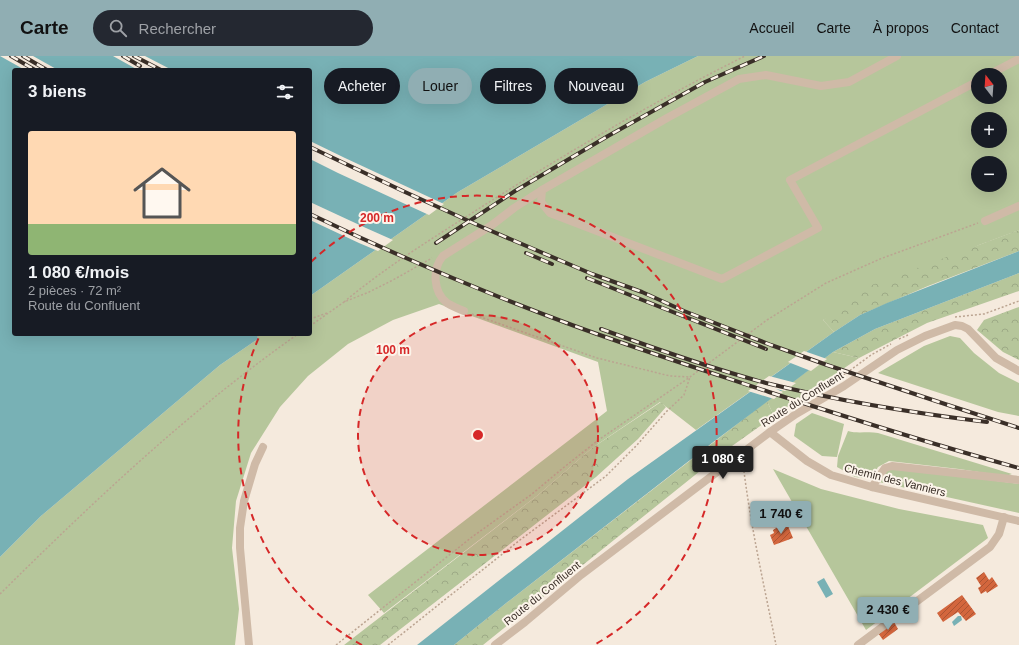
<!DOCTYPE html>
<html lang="fr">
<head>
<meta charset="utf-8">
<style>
  body { margin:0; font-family:Helvetica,sans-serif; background:#242831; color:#f1f3f6; height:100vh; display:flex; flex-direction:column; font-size:15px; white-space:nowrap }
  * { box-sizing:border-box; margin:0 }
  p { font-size:13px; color:#9ea1a6 }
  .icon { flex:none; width:22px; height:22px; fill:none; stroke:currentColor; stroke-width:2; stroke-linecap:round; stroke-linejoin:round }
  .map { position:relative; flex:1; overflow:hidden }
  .drawer { position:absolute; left:12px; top:12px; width:300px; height:268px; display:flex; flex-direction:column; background:#171b24; border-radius:4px; box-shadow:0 4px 16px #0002 }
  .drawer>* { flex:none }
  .hud { position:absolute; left:324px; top:12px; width:380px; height:36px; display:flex; gap:8px }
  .needle { width:26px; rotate:343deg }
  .tools { position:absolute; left:971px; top:12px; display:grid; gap:8px }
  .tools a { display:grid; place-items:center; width:36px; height:36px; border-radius:50%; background:#171b24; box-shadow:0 4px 16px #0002; font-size:20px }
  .price { position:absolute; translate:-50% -34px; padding:0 9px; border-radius:4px; background:#90aeb3; color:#111; font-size:13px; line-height:26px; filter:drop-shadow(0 1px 2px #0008) }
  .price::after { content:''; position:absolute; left:50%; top:24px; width:12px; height:9px; margin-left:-6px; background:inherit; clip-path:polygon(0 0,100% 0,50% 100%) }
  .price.selected { background:#222; color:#fff }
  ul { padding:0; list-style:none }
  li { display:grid; align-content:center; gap:8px; height:212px; padding:0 16px }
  li span { display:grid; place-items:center; height:124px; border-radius:4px; color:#555 }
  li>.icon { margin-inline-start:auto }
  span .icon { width:72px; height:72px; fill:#fffc; stroke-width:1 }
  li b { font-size:17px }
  h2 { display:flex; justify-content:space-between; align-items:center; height:48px; padding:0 16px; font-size:17px }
  .pill { padding:0 14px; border-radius:18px; background:#171b24; box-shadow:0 4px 16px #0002; font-size:14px; line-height:36px }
  .pill.selected { background:#90aeb3; color:#111 }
  header { display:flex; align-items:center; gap:24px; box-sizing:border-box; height:56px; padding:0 20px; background:#90aeb3; color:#111 }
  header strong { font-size:19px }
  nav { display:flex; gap:22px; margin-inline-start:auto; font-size:14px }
  .search { width:280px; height:36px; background:#242831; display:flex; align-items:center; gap:10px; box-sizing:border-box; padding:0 14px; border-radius:22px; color:#9ea1a6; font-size:15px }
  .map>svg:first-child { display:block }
</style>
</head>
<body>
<header>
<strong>Carte</strong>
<div class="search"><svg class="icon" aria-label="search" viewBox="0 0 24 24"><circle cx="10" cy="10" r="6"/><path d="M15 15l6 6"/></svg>Rechercher</div>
<nav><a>Accueil</a><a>Carte</a><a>À propos</a><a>Contact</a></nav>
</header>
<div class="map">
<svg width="1019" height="589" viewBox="0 0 1019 589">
  <defs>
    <pattern id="forest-crowns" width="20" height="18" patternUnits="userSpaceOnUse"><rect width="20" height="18" fill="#b6c69b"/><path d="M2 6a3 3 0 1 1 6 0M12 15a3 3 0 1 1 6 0" fill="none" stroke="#9daa86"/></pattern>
    <pattern id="building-hatch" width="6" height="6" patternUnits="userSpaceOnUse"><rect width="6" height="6" fill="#d3663d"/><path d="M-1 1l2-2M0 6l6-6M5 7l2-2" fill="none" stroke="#ac5433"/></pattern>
  </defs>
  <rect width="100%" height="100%" fill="#f5eadd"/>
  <!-- green -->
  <g fill="#b6c69b" fill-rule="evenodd">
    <path d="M 698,0 L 1019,0 L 1019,174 L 979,189 L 823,264 L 834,276 L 696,374 L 660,346 L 592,392 L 538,439 L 384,557 L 368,539 L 607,355 L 598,306 L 439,248 L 393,264 L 348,288 L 308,320 L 280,351 L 251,397 L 236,445 L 232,492 L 239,553 L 235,589 L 0,589 L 0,501 L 41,460 L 220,309 L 258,283 L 257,278 L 310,278 L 310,240 L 458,136 L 645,26 ZM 978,19 L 1000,19 L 1000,41 L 978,41 ZM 978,63 L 1000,63 L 1000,85 L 978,85 ZM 978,107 L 1000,107 L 1000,129 L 978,129 Z"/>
    <polygon points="950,280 960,282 974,297 999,317 1019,327 1019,360 998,356 878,317 924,290"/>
    <polygon points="833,296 859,302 774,360 767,345"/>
    <polygon points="812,357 844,368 837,401 822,400 794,380 796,368"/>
    <path d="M 848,375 C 858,378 868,375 878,377 L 1012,418 L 1006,420 L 959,413 L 889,405 L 878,411 L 871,423 L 855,421 L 837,411 L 838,400 Z"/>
    <polygon points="894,412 1019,428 1019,457 879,426 886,414"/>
    <polygon points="773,413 821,433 899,453 983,469 988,482 866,574"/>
  </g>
  <!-- forest -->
  <g fill="url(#forest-crowns)">
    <polygon points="1019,174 1019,195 928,230 860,259 834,276 823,264 869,230"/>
    <polygon points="1019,217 1019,235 927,267 859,302 833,296 875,273"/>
    <polygon points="1019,251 1019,304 1003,296 977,274 984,264"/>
    <polygon points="767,345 774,360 725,395 483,589 454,589 505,548"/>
    <polygon points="661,346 666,351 638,383 596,421 380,589 344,589 538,439 592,392"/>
  </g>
  <!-- water -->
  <g fill="#78b1b5">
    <polygon points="0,0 698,0 645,26 458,136 310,240 310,14 14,14 14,278 257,278 258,283 220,309 41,460 0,501"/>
    <polygon points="1019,195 1019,217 875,273 833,296 712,387 505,548 454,589 417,589 628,423 834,276 860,259 887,247"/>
    <polygon points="824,522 833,538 826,542 817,526"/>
    <polygon points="958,560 961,560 962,564 954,570 952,566"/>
  </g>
  <!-- pier -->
  <g fill="#f5eadd">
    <polygon points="0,0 33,0 58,14 25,14"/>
    <polygon points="113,0 145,0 172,14 138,14"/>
    <polygon points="310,85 345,102 444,148 429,159 338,117 310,103"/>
    <polygon points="310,146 366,172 393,184 378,195 359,187 310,164"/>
    <polygon points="804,295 827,303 811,315 788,306"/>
    <polygon points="769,320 773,321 796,327 785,335 776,333 783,336 774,343 748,335"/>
  </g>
  <!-- building -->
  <g fill="url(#building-hatch)">
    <polygon points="788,470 793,482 774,489 770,479 774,477 773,474 778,471 781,473"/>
    <polygon points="984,516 989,524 992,521 998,530 987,537 986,535 981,538 978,532 981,530 976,522"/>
    <polygon points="962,539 976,558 966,565 958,556 943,566 937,557"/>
    <polygon points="894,566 898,573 883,584 878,577"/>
  </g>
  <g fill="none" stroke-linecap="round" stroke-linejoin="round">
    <!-- path -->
    <g stroke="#bba491" stroke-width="1.5" stroke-dasharray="2 2" stroke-linecap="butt">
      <path d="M 344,246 C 387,210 436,180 483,150 C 568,96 655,45 745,0"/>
      <polyline points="472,258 597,302 670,320 690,321"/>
      <polyline points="955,261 984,258 1019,245"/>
      <polyline points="310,263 327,257"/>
      <polyline points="310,270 344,246 369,236 393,224 432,202"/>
      <polyline points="257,280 263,278"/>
      <polyline points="899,283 908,279"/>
      <polyline points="837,324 871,299 891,288"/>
      <path d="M 743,407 C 750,468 764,529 776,589"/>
      <path d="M 0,538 C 94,445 190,354 298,278"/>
      <polyline points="336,589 472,481 532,438 563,412 597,385 690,321 767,264 826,227 880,203 978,167"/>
      <polyline points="388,589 520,484 606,420 637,389 666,356 684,339 690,321"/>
    </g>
    <!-- minor -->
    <g stroke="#cfbaa7" stroke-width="8">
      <polyline points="897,0 849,26 821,30 766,19 739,23 667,62 542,134 541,146 550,157 722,223 818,172 790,124 978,25"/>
      <polyline points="988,19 1019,3"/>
      <polyline points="985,165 1019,150"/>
      <path d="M 464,255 C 459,253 452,250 447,247 C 433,236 432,213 443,200 L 492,169 L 514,152 L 542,134"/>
      <polyline points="770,376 807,405 831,419 872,431 1019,465"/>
      <polyline points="872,431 885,412 892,410 1019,424"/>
      <polyline points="249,589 240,492 240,472 244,445 255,408 263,391"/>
      <polyline points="495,589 525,566 581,519 770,376 796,358 844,330 897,294 925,280 955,269 962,270 968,273 996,302 1019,315"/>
      <polyline points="858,589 990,491 999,478 1004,461"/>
    </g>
    <defs>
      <g id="rail">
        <polyline points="11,0 35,14"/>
        <polyline points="23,0 47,14"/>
        <polyline points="123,0 140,10"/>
        <polyline points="134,0 161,14"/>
        <polyline points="310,91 405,136 482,171 592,218 642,236 684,255 771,289 827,309 948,349 1019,372"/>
        <path d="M 310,158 C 395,199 483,236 572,269 C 637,293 703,314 769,336 C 852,363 935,389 1019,412"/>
        <polyline points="436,187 515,135 608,80 705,26 764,0"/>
        <polyline points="526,197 552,208"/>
        <polyline points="587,222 766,293"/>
        <path d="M 601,273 C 656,293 710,312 766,327 C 839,345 913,357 987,366"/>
      </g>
    </defs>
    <!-- rail casing -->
    <use href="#rail" stroke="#3a2f28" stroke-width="4"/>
    <!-- rail -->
    <use href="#rail" stroke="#fcf4ea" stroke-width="2.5" stroke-dasharray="8" stroke-linecap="butt"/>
  </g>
  <!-- distance rings -->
  <circle cx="478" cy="379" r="120" fill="#d62828" fill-opacity=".12"/>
  <g fill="none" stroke="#d62828" stroke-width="2" stroke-dasharray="7 5">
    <circle cx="478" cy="379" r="120"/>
    <path d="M362 589A240 240 0 0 1 260 279M311 206A240 240 0 1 1 594 589"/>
  </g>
  <g text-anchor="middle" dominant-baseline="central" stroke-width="4" stroke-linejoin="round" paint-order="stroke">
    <!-- street labels -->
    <g font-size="11" fill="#3a2f28" stroke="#fcf4ea">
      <text transform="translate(802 343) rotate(-32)">Route du Confluent</text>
      <text transform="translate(895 424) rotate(14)">Chemin des Vanniers</text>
      <text transform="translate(542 537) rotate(-39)">Route du Confluent</text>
    </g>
  </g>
  <circle cx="478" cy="379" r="6" fill="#d62828" stroke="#fcf4ea" stroke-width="2"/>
  <g font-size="12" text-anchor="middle" font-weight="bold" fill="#d62828" stroke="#fcf4ea" stroke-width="4" stroke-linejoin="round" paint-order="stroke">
    <text x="377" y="166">200 m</text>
    <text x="393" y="298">100 m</text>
  </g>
</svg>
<div class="tools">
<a><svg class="needle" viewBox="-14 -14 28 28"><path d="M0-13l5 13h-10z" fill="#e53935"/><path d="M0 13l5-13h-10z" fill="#9ea1a6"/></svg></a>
<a>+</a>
<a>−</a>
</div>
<b class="price selected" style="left:723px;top:424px">1 080 €</b>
<b class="price" style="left:781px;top:479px">1 740 €</b>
<b class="price" style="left:888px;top:575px">2 430 €</b>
<div class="hud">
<a class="pill">Acheter</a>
<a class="pill selected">Louer</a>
<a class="pill">Filtres</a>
<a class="pill">Nouveau</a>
</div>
<section class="drawer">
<h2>3 biens<svg class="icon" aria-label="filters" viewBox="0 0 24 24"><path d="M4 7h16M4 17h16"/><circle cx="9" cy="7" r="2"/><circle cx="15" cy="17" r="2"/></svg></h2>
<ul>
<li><span style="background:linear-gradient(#ffd9b3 75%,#8fb573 0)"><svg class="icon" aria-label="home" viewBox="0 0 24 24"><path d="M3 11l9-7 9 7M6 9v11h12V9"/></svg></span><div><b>1 080 €/mois</b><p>2 pièces · 72 m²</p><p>Route du Confluent</p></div></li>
</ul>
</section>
</div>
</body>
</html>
